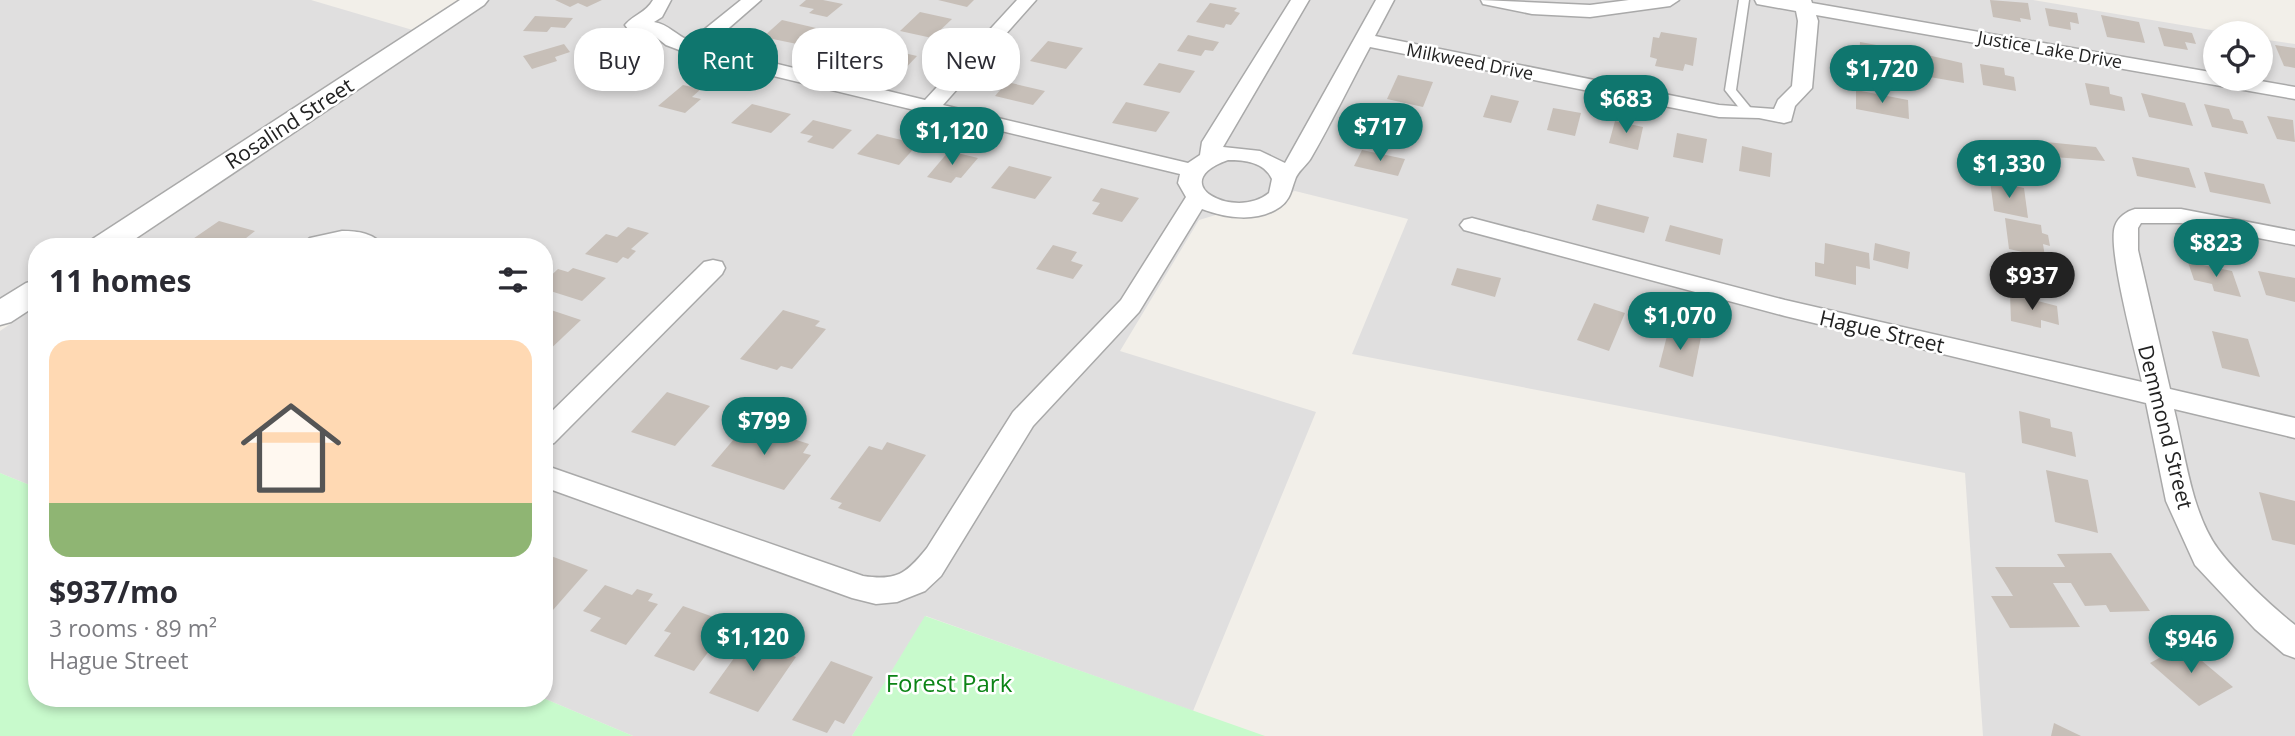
<!DOCTYPE html>
<html lang="en">
<head>
<meta charset="utf-8">
<style>
  body { margin:0; font-family:"Open Sans",sans-serif; background:#f2f2f3; color:#2b2b33; height:100vh; display:flex; flex-direction:column; font-size:26px; white-space:nowrap }
  * { box-sizing:border-box; margin:0 }
  p { font-size:23px; color:#7c7c81 }
  .icon { flex:none; width:38px; height:38px; fill:none; stroke:currentColor; stroke-width:2; stroke-linecap:round; stroke-linejoin:round }
  .map { position:relative; flex:1; overflow:hidden }
  .sheet { position:absolute; left:28px; top:238px; width:525px; height:469px; display:flex; flex-direction:column; background:#fff; border-radius:28px; box-shadow:0 4px 10px #0003 }
  .sheet>* { flex:none }
  .guide { position:absolute; left:574px; top:28px; width:665px; height:63px; display:flex; gap:14px }
  .controls { position:absolute; left:2203px; top:21px; display:grid; gap:14px }
  .controls a { display:grid; place-items:center; width:70px; height:70px; border-radius:50%; background:#fff; box-shadow:0 4px 10px #0003; font-size:35px }
  .price { position:absolute; translate:-50% -60px; padding:0 16px; border-radius:24px; background:#0f766e; color:#fff; font-size:23px; line-height:46px; filter:drop-shadow(0 2px 4px #0008) }
  .price::after { content:''; position:absolute; left:50%; top:42px; width:21px; height:16px; margin-left:-10px; background:inherit; clip-path:polygon(0 0,100% 0,50% 100%) }
  .price.on { background:#222; color:#fff }
  ul { padding:0; list-style:none }
  li { display:grid; align-content:center; gap:14px; height:371px; padding:0 21px }
  li span { display:grid; place-items:center; height:217px; border-radius:21px; color:#555 }
  li>.icon { margin-inline-start:auto }
  span .icon { width:126px; height:126px; fill:#fffc; stroke-width:1 }
  li b { font-size:30px }
  h2 { display:flex; justify-content:space-between; align-items:center; height:84px; padding:0 21px; font-size:30px }
  .chip { padding:0 24px; border-radius:28px; background:#fff; box-shadow:0 4px 10px #0003; font-size:24px; line-height:63px }
  .chip.on { background:#0f766e; color:#fff }
  .map>svg:first-child { display:block }
</style>
</head>
<body>
<div class="map">
<svg width="2295" height="736" viewBox="0 0 2295 736">
  <rect width="100%" height="100%" fill="#f2efe9"/>
  <!-- residential -->
  <g fill="#e0dfdf">
    <polygon points="0,0 311,0 416,31 84,247 37,247 37,277 0,301"/>
    <polygon points="485,0 2033,0 2229,33 2216,33 2216,79 2261,79 2261,39 2295,44 2295,736 1983,736 1965,473 1352,354 1408,219 1295,191 1199,220 1120,351 1316,412 1193,711 926,616 852,736 633,736 543,698 544,247 126,247 400,62"/>
    <polygon points="37,306 37,488 0,473 0,331"/>
  </g>
  <!-- park -->
  <g fill="#c8facc">
    <polygon points="0,473 37,488 37,698 543,698 633,736 0,736"/>
    <polygon points="925,616 1265,736 852,736"/>
  </g>
  <!-- building -->
  <g fill="#c7bfb8">
    <polygon points="555,0 602,0 587,7 578,3 570,7"/>
    <polygon points="806,0 823,0 843,4 827,17 809,13 814,9 799,6"/>
    <polygon points="938,0 974,0 967,7"/>
    <polygon points="1990,0 2028,3 2031,20 2020,18 2021,22 1993,17"/>
    <polygon points="1210,3 1237,8 1234,11 1240,13 1231,25 1226,24 1224,28 1196,22"/>
    <polygon points="2045,8 2077,13 2079,24 2070,22 2071,30 2049,26"/>
    <polygon points="920,12 952,19 932,38 900,31"/>
    <polygon points="2101,15 2139,22 2145,43 2107,37"/>
    <polygon points="535,16 573,18 565,28 551,27 547,32 523,31"/>
    <polygon points="782,20 816,28 797,44 763,37"/>
    <polygon points="2158,27 2192,33 2196,44 2185,42 2188,50 2164,46"/>
    <polygon points="1661,32 1697,38 1693,66 1685,64 1683,71 1655,66 1657,59 1650,57 1653,37 1659,38"/>
    <polygon points="1188,35 1219,42 1213,51 1205,50 1201,56 1177,51"/>
    <polygon points="1048,41 1083,48 1066,69 1030,61"/>
    <polygon points="1860,42 1904,50 1904,68 1859,59"/>
    <polygon points="564,44 570,52 555,57 557,61 532,69 523,56"/>
    <polygon points="2275,45 2295,48 2295,68 2284,66"/>
    <polygon points="878,47 917,56 900,74 861,65"/>
    <polygon points="1923,54 1962,63 1964,83 1924,76"/>
    <polygon points="1159,63 1195,71 1180,93 1143,85"/>
    <polygon points="1980,64 2004,68 2005,75 2014,77 2016,91 1983,85"/>
    <polygon points="1398,75 1433,82 1423,107 1387,99"/>
    <polygon points="1007,82 1045,91 1033,105 995,96"/>
    <polygon points="2085,83 2109,87 2110,94 2122,97 2125,111 2090,105"/>
    <polygon points="683,85 701,89 692,97 701,99 685,113 658,106"/>
    <polygon points="1856,90 1908,100 1909,119 1856,109"/>
    <polygon points="2141,93 2185,103 2193,126 2149,117"/>
    <polygon points="1491,95 1519,101 1511,123 1483,117"/>
    <polygon points="1126,102 1170,112 1156,132 1112,123"/>
    <polygon points="752,104 791,114 771,133 731,123"/>
    <polygon points="2204,104 2229,109 2233,119 2243,121 2248,134 2212,127"/>
    <polygon points="1553,108 1581,113 1575,136 1547,130"/>
    <polygon points="2267,116 2293,120 2295,142 2277,139"/>
    <polygon points="1379,117 1419,126 1413,141 1372,132"/>
    <polygon points="813,120 852,130 833,149 807,142 813,136 800,133"/>
    <polygon points="1615,121 1643,127 1638,150 1609,143"/>
    <polygon points="1677,133 1707,139 1703,163 1673,157"/>
    <polygon points="877,134 918,144 899,165 857,154"/>
    <polygon points="2046,142 2096,147 2105,161 2054,157"/>
    <polygon points="1994,144 2017,153 2014,158 2029,164 2020,175 1980,160"/>
    <polygon points="1742,146 1772,153 1770,177 1739,171"/>
    <polygon points="1362,150 1405,159 1398,176 1354,166"/>
    <polygon points="949,151 978,158 961,178 956,177 951,183 927,177"/>
    <polygon points="2132,157 2189,168 2196,188 2137,176"/>
    <polygon points="1009,166 1052,177 1035,199 991,188"/>
    <polygon points="2204,172 2264,184 2271,204 2210,192"/>
    <polygon points="1990,181 2024,188 2028,218 1994,211"/>
    <polygon points="1101,188 1139,198 1122,222 1092,214 1100,203 1092,201"/>
    <polygon points="1597,204 1649,217 1644,233 1592,220"/>
    <polygon points="2005,218 2041,225 2042,233 2048,235 2050,246 2043,244 2045,257 2009,249"/>
    <polygon points="219,221 255,231 241,242 247,244 242,247 184,245"/>
    <polygon points="1670,225 1723,239 1720,255 1665,241"/>
    <polygon points="628,227 649,233 631,249 636,251 628,259 623,257 617,263 585,254 606,234 617,237"/>
    <polygon points="1825,243 1869,253 1870,269 1856,266 1856,285 1815,276 1815,262 1824,264"/>
    <polygon points="1875,243 1910,252 1908,269 1873,260"/>
    <polygon points="1053,245 1077,252 1071,261 1083,265 1073,279 1036,269"/>
    <polygon points="2008,254 2050,263 2055,287 2011,278"/>
    <polygon points="2188,262 2232,271 2241,297 2214,291 2212,284 2194,280"/>
    <polygon points="573,268 606,278 582,301 544,289 544,282 558,269 568,272"/>
    <polygon points="1457,268 1501,278 1495,297 1451,285"/>
    <polygon points="2258,271 2295,278 2295,302 2266,295"/>
    <polygon points="2010,294 2057,306 2059,325 2041,320 2041,328 2011,321"/>
    <polygon points="1594,303 1625,313 1609,351 1577,340"/>
    <polygon points="548,309 581,320 544,355 544,313"/>
    <polygon points="783,310 820,321 815,326 826,329 792,369 781,366 777,370 740,359"/>
    <polygon points="1669,328 1701,337 1693,377 1659,367"/>
    <polygon points="2212,331 2248,339 2260,377 2222,368"/>
    <polygon points="667,392 710,406 675,446 631,432"/>
    <polygon points="2019,411 2050,419 2051,427 2072,432 2076,457 2022,443"/>
    <polygon points="753,426 809,444 803,453 811,455 784,490 711,466 740,432 746,434"/>
    <polygon points="887,442 926,455 880,522 838,508 842,503 830,499 869,446 882,450"/>
    <polygon points="2046,470 2088,480 2098,533 2055,522"/>
    <polygon points="2259,492 2295,501 2295,545 2272,540"/>
    <polygon points="2111,553 2150,611 2110,612 2106,605 2085,606 2071,583 2053,583 2080,627 2010,628 1991,596 2013,596 1995,567 2065,567 2057,554"/>
    <polygon points="551,556 588,570 553,610 544,607 544,564"/>
    <polygon points="605,585 632,595 637,589 653,594 648,601 658,604 626,645 590,631 601,618 583,611"/>
    <polygon points="683,606 730,623 694,671 654,656 671,633 664,631"/>
    <polygon points="752,633 780,643 775,649 796,657 758,712 709,693"/>
    <polygon points="2183,645 2233,687 2199,706 2150,663"/>
    <polygon points="831,661 873,677 844,724 835,720 827,733 792,720"/>
    <polygon points="2054,723 2081,736 2051,736"/>
  </g>
  <g fill="none" stroke-linecap="round" stroke-linejoin="round">
    <defs>
      <polygon id="service" points="1739,0 1749,0 1736,90 1754,112 1748,115 1744,114 1725,90"/>
      <g id="minor">
        <path d="M 653,0 L 671,0 L 662,17 L 654,22 C 668,24 677,36 690,41 L 741,0 L 761,0 L 707,47 L 925,100 L 1017,0 L 1036,0 L 943,105 L 1188,163 L 1200,155 L 1202,142 L 1291,0 L 1309,0 L 1223,147 L 1260,151 L 1285,163 L 1376,0 L 1394,0 L 1375,36 L 1719,105 L 1774,109 L 1778,100 L 1792,86 L 1798,21 L 1796,11 L 1757,4 L 1755,0 L 1811,0 L 1812,3 L 2216,73 L 2216,79 L 2249,79 L 2295,87 L 2295,99 L 1816,15 L 1818,21 L 1812,88 L 1795,106 L 1791,121 L 1784,123 L 1759,118 L 1719,117 L 1370,47 C 1350,84 1332,122 1311,158 C 1307,165 1297,172 1295,180 C 1291,190 1291,199 1280,207 C 1257,223 1226,218 1202,209 L 1139,312 L 1033,426 L 941,576 L 925,591 L 897,602 L 876,604 L 852,598 L 544,487 L 544,465 L 863,576 C 897,581 906,574 927,548 L 1013,412 L 1121,300 L 1186,197 L 1178,183 L 1180,174 L 703,59 L 666,45 L 651,33 L 628,29 L 625,25 C 634,14 646,13 653,0 ZM 1228,160 C 1245,160 1264,162 1272,179 L 1269,193 C 1235,221 1163,183 1228,160 Z"/>
        <polygon points="1481,0 1590,5 1629,0 1679,0 1670,6 1590,17 1532,14 1483,4"/>
        <path d="M 2135,209 L 2181,209 L 2295,231 L 2295,245 L 2181,223 L 2141,223 L 2138,228 L 2138,250 L 2170,389 L 2295,418 L 2295,438 L 2174,409 C 2185,453 2191,512 2218,549 C 2236,573 2271,606 2295,625 L 2295,658 L 2284,654 L 2255,629 L 2195,565 L 2166,501 L 2146,403 L 1785,316 L 1464,230 L 1460,225 L 1464,220 L 1472,218 L 1785,300 L 2142,382 C 2136,354 2107,248 2115,226 C 2118,217 2127,211 2135,209 Z"/>
        <path d="M 342,231 C 358,231 374,233 384,247 L 299,247 L 310,238 Z"/>
        <polygon points="713,260 722,262 725,268 722,274 554,443 544,446 544,419 704,262"/>
      </g>
      <g id="tertiary">
        <polygon points="460,0 488,0 484,5 123,247 87,247 91,240"/>
        <polygon points="37,280 37,305 11,322 0,325 0,299 26,283"/>
      </g>
    </defs>
    <!-- service casing -->
    <use href="#service" stroke="#a9a9a9" stroke-width="3"/>
    <!-- minor casing -->
    <use href="#minor" stroke="#a9a9a9" stroke-width="3"/>
    <!-- tertiary casing -->
    <use href="#tertiary" stroke="#a9a9a9" stroke-width="3"/>
    <!-- service -->
    <use href="#service" fill="#fff" fill-rule="evenodd"/>
    <!-- minor -->
    <use href="#minor" fill="#fff" fill-rule="evenodd"/>
    <!-- tertiary -->
    <use href="#tertiary" fill="#fff" fill-rule="evenodd"/>
  </g>
  <g text-anchor="middle" dominant-baseline="central" stroke-width="5" stroke-linejoin="round" paint-order="stroke">
    <!-- far-street labels -->
    <g font-size="18" fill="#222" stroke="#fff">
      <text transform="translate(2050 49) rotate(10)">Justice Lake Drive</text>
      <text transform="translate(1470 61) rotate(11)">Milkweed Drive</text>
    </g>
    <!-- street labels -->
    <g font-size="21" fill="#222" stroke="#fff">
      <text transform="translate(289 123) rotate(-33)">Rosalind Street</text>
      <text transform="translate(1882 331) rotate(13)">Hague Street</text>
      <text transform="translate(2166 427) rotate(76)">Demmond Street</text>
    </g>
    <!-- near-park labels -->
    <g font-size="24" fill="#0c8416" stroke="#fff">
      <text x="949" y="682">Forest Park</text>
    </g>
  </g>
</svg>
<div class="controls">
<a><svg class="icon" aria-label="locate" viewBox="0 0 24 24"><circle cx="12" cy="12" r="6"/><path d="M12 2v4M12 18v4M2 12h4M18 12h4"/></svg></a>
</div>
<b class="price" style="left:1882px;top:105px">$1,720</b>
<b class="price" style="left:1626px;top:135px">$683</b>
<b class="price" style="left:1380px;top:163px">$717</b>
<b class="price" style="left:952px;top:167px">$1,120</b>
<b class="price" style="left:2009px;top:200px">$1,330</b>
<b class="price" style="left:2216px;top:279px">$823</b>
<b class="price on" style="left:2032px;top:312px">$937</b>
<b class="price" style="left:1680px;top:352px">$1,070</b>
<b class="price" style="left:764px;top:457px">$799</b>
<b class="price" style="left:753px;top:673px">$1,120</b>
<b class="price" style="left:2191px;top:675px">$946</b>
<div class="guide">
<a class="chip">Buy</a>
<a class="chip on">Rent</a>
<a class="chip">Filters</a>
<a class="chip">New</a>
</div>
<section class="sheet">
<h2>11 homes<svg class="icon" aria-label="filters" viewBox="0 0 24 24"><path d="M4 7h16M4 17h16"/><circle cx="9" cy="7" r="2"/><circle cx="15" cy="17" r="2"/></svg></h2>
<ul>
<li><span style="background:linear-gradient(#ffd9b3 75%,#8fb573 0)"><svg class="icon" aria-label="home" viewBox="0 0 24 24"><path d="M3 11l9-7 9 7M6 9v11h12V9"/></svg></span><div><b>$937/mo</b><p>3 rooms · 89 m²</p><p>Hague Street</p></div></li>
</ul>
</section>
</div>
</body>
</html>
